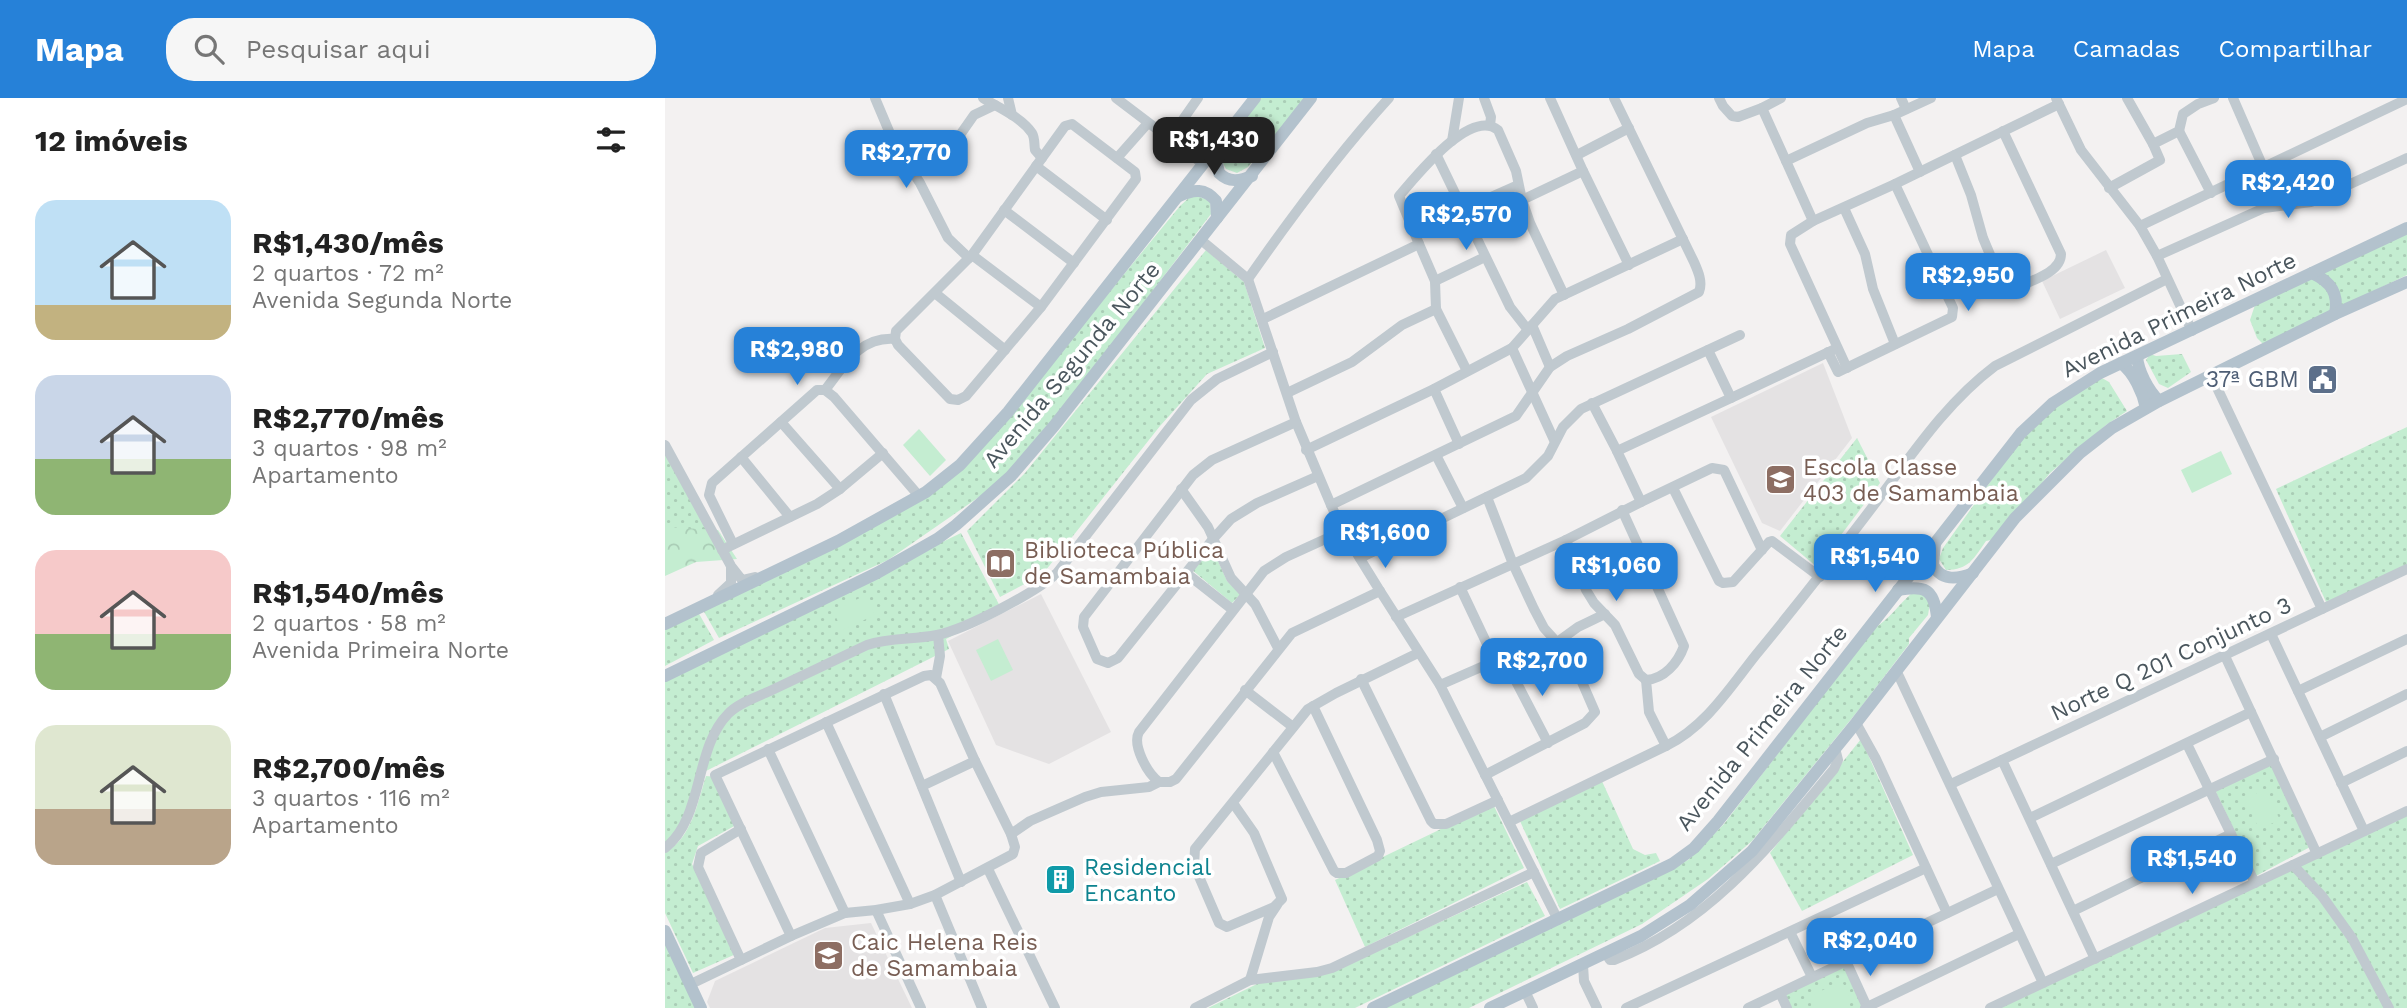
<!DOCTYPE html>
<html lang="pt">
<head>
<meta charset="utf-8">
<style>
  body { margin:0; font-family:"Work Sans",sans-serif; background:#f6f6f6; color:#222; height:100vh; display:flex; flex-direction:column; font-size:26px; white-space:nowrap }
  * { box-sizing:border-box; margin:0 }
  p { font-size:23px; color:#767676 }
  .icon { flex:none; width:38px; height:38px; fill:none; stroke:currentColor; stroke-width:2; stroke-linecap:round; stroke-linejoin:round }
  .map { position:relative; flex:1; overflow:hidden }
  .panel { display:flex; flex-direction:column; background:#fff; width:665px }
  .panel>* { flex:none }
  .price { position:absolute; translate:-50% -60px; padding:0 16px; border-radius:14px; background:#2681d8; color:#fff; font-size:23px; line-height:46px; filter:drop-shadow(0 2px 4px #0008) }
  .price::after { content:''; position:absolute; left:50%; top:42px; width:21px; height:16px; margin-left:-10px; background:inherit; clip-path:polygon(0 0,100% 0,50% 100%) }
  .price.active { background:#222; color:#fff }
  ul { padding:0; list-style:none }
  li { display:flex; align-items:center; gap:21px; height:175px; padding:0 35px }
  li span { display:grid; place-items:center; flex:none; width:196px; height:140px; border-radius:21px; color:#555 }
  li>.icon { margin-inline-start:auto }
  span .icon { width:84px; height:84px; fill:#fffc; stroke-width:1 }
  li b { font-size:30px }
  h2 { display:flex; justify-content:space-between; align-items:center; height:84px; padding:0 35px; font-size:30px }
  header { display:flex; align-items:center; gap:42px; box-sizing:border-box; height:98px; padding:0 35px; background:#2681d8; color:#fff }
  header strong { font-size:33px }
  nav { display:flex; gap:38px; margin-inline-start:auto; font-size:24px }
  .search { width:490px; height:63px; background:#f6f6f6; display:flex; align-items:center; gap:18px; box-sizing:border-box; padding:0 24px; border-radius:28px; color:#767676; font-size:26px }
  main { display:flex; flex:1; min-height:0 }
  .map>svg:first-child { display:block }
</style>
</head>
<body>
<header>
<strong>Mapa</strong>
<div class="search"><svg class="icon" aria-label="search" viewBox="0 0 24 24"><circle cx="10" cy="10" r="6"/><path d="M15 15l6 6"/></svg>Pesquisar aqui</div>
<nav><a>Mapa</a><a>Camadas</a><a>Compartilhar</a></nav>
</header>
<main>
<section class="panel">
<h2>12 imóveis<svg class="icon" aria-label="filters" viewBox="0 0 24 24"><path d="M4 7h16M4 17h16"/><circle cx="9" cy="7" r="2"/><circle cx="15" cy="17" r="2"/></svg></h2>
<ul>
<li><span style="background:linear-gradient(#bfe0f5 75%,#c2b280 0)"><svg class="icon" aria-label="home" viewBox="0 0 24 24"><path d="M3 11l9-7 9 7M6 9v11h12V9"/></svg></span><div><b>R$1,430/mês</b><p>2 quartos · 72 m²</p><p>Avenida Segunda Norte</p></div></li>
<li><span style="background:linear-gradient(#c9d6e8 60%,#8fb573 0)"><svg class="icon" aria-label="home" viewBox="0 0 24 24"><path d="M3 11l9-7 9 7M6 9v11h12V9"/></svg></span><div><b>R$2,770/mês</b><p>3 quartos · 98 m²</p><p>Apartamento</p></div></li>
<li><span style="background:linear-gradient(#f6c9c9 60%,#8fb573 0)"><svg class="icon" aria-label="home" viewBox="0 0 24 24"><path d="M3 11l9-7 9 7M6 9v11h12V9"/></svg></span><div><b>R$1,540/mês</b><p>2 quartos · 58 m²</p><p>Avenida Primeira Norte</p></div></li>
<li><span style="background:linear-gradient(#dfe7d0 60%,#b9a48a 0)"><svg class="icon" aria-label="home" viewBox="0 0 24 24"><path d="M3 11l9-7 9 7M6 9v11h12V9"/></svg></span><div><b>R$2,700/mês</b><p>3 quartos · 116 m²</p><p>Apartamento</p></div></li>
</ul>
</section>
<div class="map">
<svg width="1742" height="910" viewBox="0 0 1742 910">
  <defs>
    <pattern id="green-dots" width="8" height="8" patternUnits="userSpaceOnUse" patternTransform="scale(1.75)"><rect width="8" height="8" fill="#c4edd1"/><path d="M2 2h.1M6 6h.1" fill="none" stroke="#aacdb6" stroke-width="1.8" stroke-linecap="round"/></pattern>
    <pattern id="forest-crowns" width="20" height="18" patternUnits="userSpaceOnUse" patternTransform="scale(1.75)"><rect width="20" height="18" fill="#c4edd1"/><path d="M2 6a3 3 0 1 1 6 0M12 15a3 3 0 1 1 6 0" fill="none" stroke="#aacdb6"/></pattern>
  </defs>
  <rect width="100%" height="100%" fill="#f3f1f1"/>
  <!-- education -->
  <g fill="#e4e2e3">
    <polygon points="1441,152 1460,190 1395,221 1377,183"/>
    <polygon points="1158,265 1187,340 1115,433 1097,425 1046,319"/>
    <polygon points="376,496 446,634 384,666 331,647 283,543"/>
    <polygon points="206,825 247,910 45,910 42,904 50,883 160,830"/>
  </g>
  <!-- green -->
  <g fill="url(#green-dots)">
    <polygon points="596,0 642,0 609,43 602,45 583,69 572,75 561,71 556,61 557,55 578,28 580,20"/>
    <polygon points="528,96 545,103 546,116 350,374 223,462 54,540 38,512 192,435 308,360 515,108"/>
    <polygon points="1742,135 1742,177 1598,246 1592,240 1585,222 1590,207"/>
    <polygon points="541,152 579,184 600,250 542,276 495,328 377,477 335,499 302,433 360,375"/>
    <polygon points="1485,256 1491,258 1517,256 1526,274 1503,290 1494,286 1481,262"/>
    <path d="M 1437,280 L 1444,284 L 1462,313 L 1441,327 L 1385,375 L 1331,441 L 1321,443 C 1309,460 1304,472 1281,472 L 1274,461 L 1278,450 L 1361,334 L 1400,299 Z"/>
    <polygon points="1742,329 1742,475 1661,504 1611,391"/>
    <polygon points="1192,340 1215,385 1152,469 1115,438"/>
    <polygon points="0,351 55,451 0,476"/>
    <polygon points="296,435 337,512 281,541 284,551 39,674 21,731 0,752 0,577"/>
    <polygon points="546,447 562,483 576,496 567,505 527,472"/>
    <path d="M 1248,494 L 1260,497 L 1265,505 L 1263,517 L 1244,540 L 1244,546 L 1196,609 L 1087,743 L 1043,781 L 977,826 L 804,910 L 717,910 L 1023,762 L 1059,726 L 1208,531 C 1224,522 1234,506 1248,494 Z"/>
    <polygon points="33,514 49,542 0,568 0,529"/>
    <polygon points="1196,641 1248,757 1137,813 1105,755"/>
    <polygon points="1606,666 1645,749 1591,778 1550,692"/>
    <path d="M 41,678 L 52,679 L 73,726 L 33,748 L 27,766 L 71,856 L 28,875 L 0,815 L 0,755 C 27,739 32,706 41,678 Z"/>
    <polygon points="936,681 968,751 980,757 991,755 995,763 895,811 855,723"/>
    <polygon points="828,706 859,770 700,849 670,782"/>
    <polygon points="1742,712 1742,910 1321,910"/>
    <polygon points="862,784 880,818 690,910 543,910 594,885 682,867"/>
    <polygon points="0,841 33,910 0,910"/>
    <polygon points="1182,858 1205,910 1118,910 1110,894"/>
  </g>
  <!-- forest -->
  <polygon fill="url(#forest-crowns)" points="0,429 53,432 72,461 31,464 0,478"/>
  <!-- pitch -->
  <g fill="#c4edd1">
    <polygon points="254,331 281,362 265,378 238,347"/>
    <polygon points="1556,353 1567,376 1527,395 1516,372"/>
    <polygon points="201,497 210,517 177,532 168,513"/>
    <polygon points="333,541 348,572 326,583 311,552"/>
    <polygon points="1600,691 1615,722 1594,731 1580,701"/>
    <polygon points="1177,883 1186,903 1172,910 1148,910 1143,899"/>
  </g>
  <g fill="none" stroke-linecap="round" stroke-linejoin="round">
    <!-- minor -->
    <g stroke="#c0c9cf" stroke-width="10">
      <polyline points="210,0 229,45 255,85 283,140 304,160"/>
      <path d="M 318,0 C 334,10 356,19 367,35 C 370,40 369,46 370,52 L 377,60"/>
      <polyline points="343,0 347,17"/>
      <polyline points="451,0 538,66"/>
      <polyline points="819,0 826,19 825,27"/>
      <polyline points="1054,0 1058,8 1067,18 1073,19 1097,10 1121,63"/>
      <polyline points="1236,0 1241,11"/>
      <polyline points="1391,0 1416,52 1475,128 1492,158 1527,233"/>
      <polyline points="1462,0 1488,46"/>
      <polyline points="1568,0 1598,69"/>
      <polyline points="1097,10 1116,0"/>
      <polyline points="1229,17 1255,74"/>
      <polygon points="407,26 470,74 471,81 376,209 301,298 293,302 285,301 233,247 230,241 231,233 307,157 400,28"/>
      <polyline points="1514,33 1546,95"/>
      <polyline points="505,40 533,0"/>
      <polyline points="787,43 794,0"/>
      <polyline points="277,56 288,47 309,17 330,7"/>
      <polyline points="771,56 845,209 863,232"/>
      <polyline points="912,57 964,30"/>
      <path d="M 1290,57 L 1306,97 L 1318,140 L 1337,185 L 1344,190 L 1350,190 C 1365,183 1396,175 1396,156 L 1338,33"/>
      <polyline points="452,60 483,25"/>
      <polyline points="371,68 442,122"/>
      <polyline points="918,73 964,167"/>
      <polyline points="1444,90 1495,62 1488,46 1514,33 1518,16 1533,6 1549,0"/>
      <polyline points="857,102 865,125 899,197"/>
      <polyline points="1179,110 1200,156 1208,191 1230,246"/>
      <polyline points="799,111 853,87"/>
      <polyline points="339,112 409,165"/>
      <polyline points="1148,123 1121,63 1202,25 1229,17 1266,0"/>
      <polyline points="1475,128 1742,1"/>
      <polyline points="536,142 583,181 631,324 666,407 678,433 715,493 775,587 893,822"/>
      <polyline points="754,146 770,183 771,211"/>
      <polyline points="307,157 376,209"/>
      <polyline points="1492,158 1599,110 1646,104 1742,60"/>
      <path d="M 583,181 C 627,118 672,57 724,0"/>
      <polyline points="770,183 820,159"/>
      <polyline points="270,195 340,252"/>
      <path d="M 598,221 L 754,146 L 734,98 C 750,80 805,9 833,32 L 851,73 L 857,102 L 918,73 L 885,0"/>
      <polyline points="867,227 885,269"/>
      <polyline points="1163,254 1173,274 1287,219 1288,210 1230,86"/>
      <polyline points="1182,270 1125,146 1126,137 1148,123 1230,86 1394,6"/>
      <polyline points="1546,277 1657,511"/>
      <polyline points="769,291 794,346"/>
      <path d="M 160,292 C 179,268 195,238 230,241"/>
      <polyline points="622,295 687,264 737,227 771,211 802,273"/>
      <polyline points="1066,300 1168,252"/>
      <polyline points="927,305 952,353"/>
      <polyline points="116,324 175,391"/>
      <polyline points="631,324 547,362 528,377 419,519 418,529 432,561 443,565 453,560 548,441 566,421 592,405 653,378"/>
      <polyline points="889,342 847,250 890,201 1018,141"/>
      <polyline points="0,347 66,468 77,482 90,479"/>
      <polyline points="641,352 769,291 847,250"/>
      <polyline points="771,357 798,410"/>
      <polyline points="76,359 125,419"/>
      <polyline points="1008,390 1054,483 1058,485 1068,484 1104,444 1107,443 1155,479"/>
      <polyline points="516,391 543,429 566,480 590,506 613,550"/>
      <polyline points="976,404 1047,370 1059,372 1097,452"/>
      <path d="M 666,407 L 851,318 L 885,269 L 902,258 L 963,231 L 1034,194 C 1038,184 1033,173 1029,164 L 949,0"/>
      <path d="M 957,412 L 1019,548 C 1013,565 999,581 981,582 L 984,614 L 1001,648"/>
      <polyline points="901,442 921,492 929,505 950,527 974,576 981,582"/>
      <polyline points="68,446 44,397 47,385 152,292 160,292 169,299 254,398"/>
      <polyline points="57,452 152,406 175,391 218,355"/>
      <polyline points="695,460 861,380 883,358 898,329 916,311 1075,237"/>
      <polyline points="521,475 568,512"/>
      <polyline points="795,489 830,563"/>
      <polyline points="53,497 66,485 66,469"/>
      <polyline points="731,519 901,442 976,404 952,353 1066,300 1043,252"/>
      <polyline points="1606,536 1699,733"/>
      <polyline points="1560,558 1652,756"/>
      <polyline points="844,570 883,645"/>
      <polyline points="1232,574 1378,885"/>
      <polygon points="266,577 275,585 310,663 346,736 350,749 348,756 270,797 245,806 211,812 180,815 126,838 50,677 259,578"/>
      <polyline points="271,580 275,558 273,537"/>
      <polyline points="696,581 766,723 769,726 781,726 833,702"/>
      <polyline points="775,587 830,563 838,564 844,570 884,550 913,529 940,516"/>
      <polyline points="580,592 628,629"/>
      <polyline points="1633,593 1742,541"/>
      <polyline points="219,596 296,784"/>
      <polyline points="161,624 245,806"/>
      <polyline points="1191,625 1211,661 1282,815"/>
      <polyline points="1655,639 1742,596"/>
      <polyline points="1522,646 1590,785"/>
      <polyline points="103,651 180,815"/>
      <polyline points="608,654 669,773 672,775 681,775 713,758 715,753 712,742 648,608"/>
      <polyline points="1337,662 1430,861"/>
      <polyline points="820,677 920,625 930,614 907,561 879,530 869,511 848,466 822,399"/>
      <path d="M 494,684 C 482,675 467,647 474,634 L 599,473 L 621,459 L 678,433"/>
      <polyline points="1676,685 1742,653"/>
      <polyline points="1286,686 1742,471"/>
      <polyline points="257,688 310,663"/>
      <polyline points="568,705 589,735 617,801 609,809 562,829 554,825 529,767 530,751 643,611 671,595 753,555"/>
      <polyline points="1365,720 1586,614"/>
      <path d="M 844,724 L 1001,648 C 1040,629 1064,591 1090,558 C 1132,507 1172,456 1212,403 C 1248,355 1282,304 1330,268 L 1502,181"/>
      <polyline points="76,731 36,755 33,769 76,862"/>
      <polyline points="346,736 365,723 420,699 436,694 484,689 494,684 505,684 511,681 627,535 715,493"/>
      <path d="M 0,750 C 39,720 29,650 63,616 C 73,605 92,599 105,593 C 137,578 170,562 202,547 C 225,539 248,542 272,537 C 301,531 370,495 392,475 L 526,302 L 552,281 L 608,254"/>
      <polyline points="1386,766 1609,661"/>
      <polyline points="1628,767 1657,798 1687,840 1724,910"/>
      <polyline points="323,771 390,910"/>
      <polyline points="270,797 317,910"/>
      <polyline points="211,812 256,910"/>
      <polyline points="1408,813 1566,736"/>
      <polyline points="1125,834 1147,879"/>
      <path d="M 941,856 L 945,862 L 949,862 C 1044,826 1106,747 1169,671 L 1173,662 L 1170,650"/>
      <polyline points="1181,863 1202,909"/>
      <polyline points="918,867 919,883 932,910"/>
      <polyline points="585,882 604,819 612,807"/>
      <polyline points="26,886 126,838"/>
      <polyline points="860,893 868,910"/>
      <polyline points="1115,895 1122,910"/>
      <polyline points="530,910 585,882 652,874 667,870 869,774"/>
      <polyline points="961,910 1261,770"/>
      <polyline points="1083,910 1333,791"/>
      <polyline points="1200,910 1354,836"/>
      <polyline points="1325,910 1742,713"/>
    </g>
    <!-- major -->
    <g stroke="#b3c2cd" stroke-width="12">
      <path d="M 554,46 L 551,61 L 554,75 C 564,85 575,83 587,78"/>
      <path d="M 514,98 C 529,91 540,90 551,103 L 552,120"/>
      <path d="M 1647,175 C 1666,184 1674,195 1670,216"/>
      <path d="M 1472,258 C 1473,273 1483,292 1494,303"/>
      <path d="M 1456,265 C 1469,275 1478,295 1481,310"/>
      <path d="M 1270,446 L 1268,467 C 1277,484 1293,481 1308,475"/>
      <path d="M 1233,492 C 1260,487 1269,491 1272,519"/>
      <polyline points="0,526 173,443 261,394 295,367 343,314 590,0"/>
      <polyline points="0,578 212,475 272,441 291,427 346,378 389,328 646,0"/>
      <polyline points="0,833 36,910"/>
      <polyline points="708,910 1007,766 1029,750 1053,723 1356,335 1388,305 1435,275 1742,130"/>
      <polyline points="825,910 976,838 1025,807 1087,753 1191,625 1350,420 1415,355 1447,330 1494,303 1670,216 1742,184"/>
    </g>
  </g>
  <!-- icons -->
  <defs>
    <symbol id="civic-square" viewBox="-11 -11 22 22"><rect x="-9" y="-9" width="18" height="18" rx="4" fill="#5c6f8a" stroke="#fff"/><path d="M-.6-6.5H3V-4.5H.6V-3L4-1V1h2V6H-6V1h2V-1L-.6-3ZM-1.2 2.5V6h2.4V2.5Z" fill="#fff"/></symbol>
    <symbol id="school-square" viewBox="-11 -11 22 22"><rect x="-9" y="-9" width="18" height="18" rx="4" fill="#8d6e63" stroke="#fff"/><path d="M0-5L7-2L0 1L-7-2ZM-4 1L0 2.5L4 1V4Q0 6-4 4Z" fill="#fff"/></symbol>
    <symbol id="library-square" viewBox="-11 -11 22 22"><rect x="-9" y="-9" width="18" height="18" rx="4" fill="#8d6e63" stroke="#fff"/><path d="M-6-4Q-3-5.5-.7-3.5V5Q-3 3-6 4ZM6-4Q3-5.5 .7-3.5V5Q3 3 6 4Z" fill="#fff"/></symbol>
    <symbol id="building-square" viewBox="-11 -11 22 22"><rect x="-9" y="-9" width="18" height="18" rx="4" fill="#0f9aa8" stroke="#fff"/><path d="M-4-6H4V6H1V3H-1V6H-4ZM-2.5-4.3h1.7v1.8h-1.7ZM.8-4.3h1.7v1.8H.8ZM-2.5-1h1.7V.8h-1.7ZM.8-1h1.7V.8H.8Z" fill="#fff"/></symbol>
  </defs>
  <g fill-rule="evenodd">
    <use href="#civic-square" x="1640" y="264" width="35" height="35"/>
    <use href="#school-square" x="1098" y="364" width="35" height="35"/>
    <use href="#library-square" x="318" y="448" width="35" height="35"/>
    <use href="#building-square" x="378" y="764" width="35" height="35"/>
    <use href="#school-square" x="146" y="840" width="35" height="35"/>
  </g>
  <g text-anchor="middle" dominant-baseline="central" stroke-width="7" stroke-linejoin="round" paint-order="stroke">
    <!-- street labels -->
    <g font-size="23" fill="#4a565d" stroke="#fff">
      <text transform="translate(1514 217) rotate(-26)">Avenida Primeira Norte</text>
      <text transform="translate(407 267) rotate(-50)">Avenida Segunda Norte</text>
      <text transform="translate(1506 561) rotate(-25)">Norte Q 201 Conjunto 3</text>
      <text transform="translate(1097 630) rotate(-51)">Avenida Primeira Norte</text>
    </g>
    <!-- service labels -->
    <g font-size="23" fill="#4e5e75" stroke="#fff" text-anchor="end">
      <text x="1634" y="281">37ª GBM</text>
    </g>
    <!-- education labels -->
    <g font-size="23" fill="#785e54" stroke="#fff" text-anchor="start">
      <text x="1138" y="369">Escola Classe<tspan x="1138" dy="26">403 de Samambaia</tspan></text>
      <text x="359" y="452">Biblioteca Pública<tspan x="359" dy="26">de Samambaia</tspan></text>
      <text x="186" y="844">Caic Helena Reis<tspan x="186" dy="26">de Samambaia</tspan></text>
    </g>
    <!-- culture labels -->
    <g font-size="23" fill="#0d838f" stroke="#fff" text-anchor="start">
      <text x="419" y="769">Residencial<tspan x="419" dy="26">Encanto</tspan></text>
    </g>
  </g>
</svg>
<b class="price active" style="left:549px;top:79px">R$1,430</b>
<b class="price" style="left:241px;top:92px">R$2,770</b>
<b class="price" style="left:1623px;top:122px">R$2,420</b>
<b class="price" style="left:801px;top:154px">R$2,570</b>
<b class="price" style="left:1303px;top:215px">R$2,950</b>
<b class="price" style="left:132px;top:289px">R$2,980</b>
<b class="price" style="left:720px;top:472px">R$1,600</b>
<b class="price" style="left:1210px;top:496px">R$1,540</b>
<b class="price" style="left:951px;top:505px">R$1,060</b>
<b class="price" style="left:877px;top:600px">R$2,700</b>
<b class="price" style="left:1527px;top:798px">R$1,540</b>
<b class="price" style="left:1205px;top:880px">R$2,040</b>
</div>
</main>
</body>
</html>
